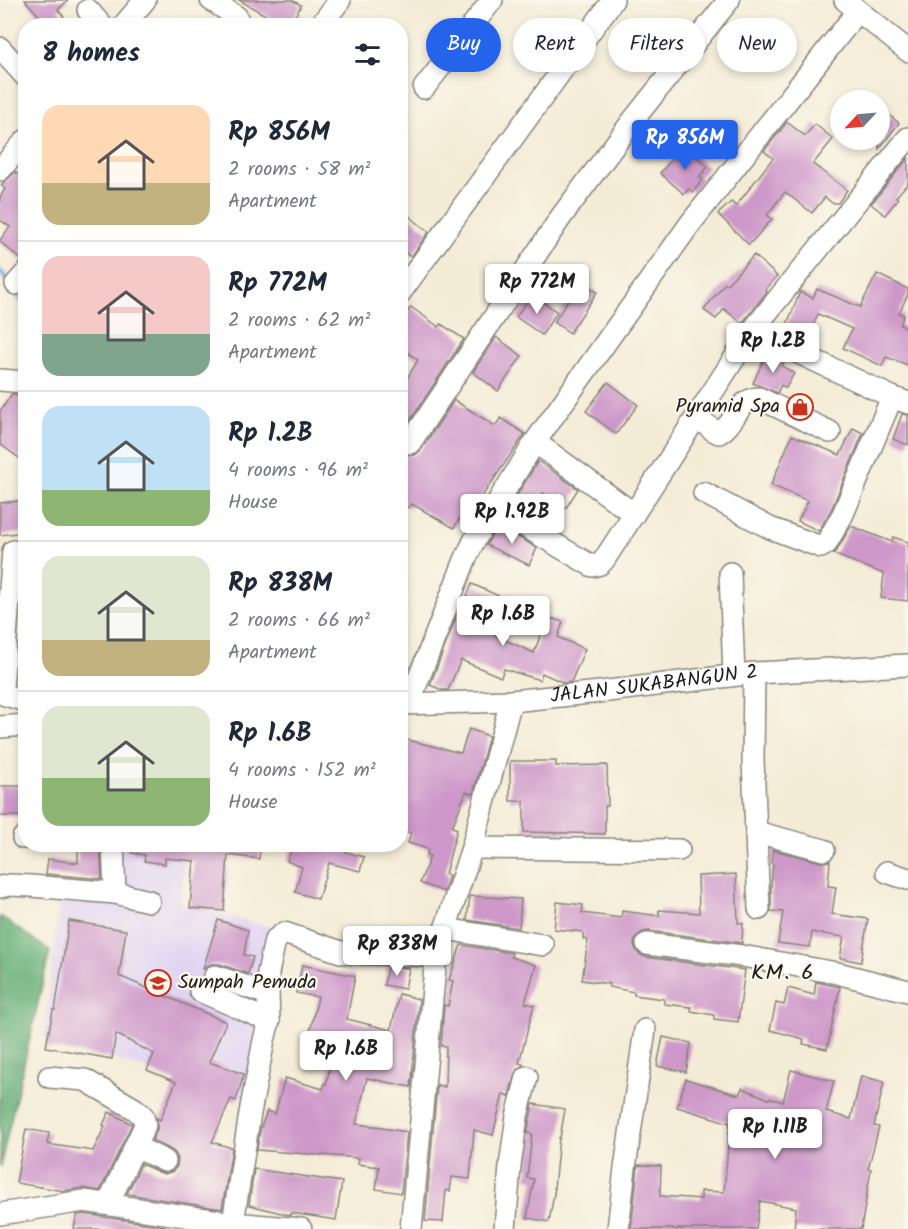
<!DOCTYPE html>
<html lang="en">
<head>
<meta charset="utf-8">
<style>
  body { margin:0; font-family:Kalam,sans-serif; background:#f6f6f7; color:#1f2937; height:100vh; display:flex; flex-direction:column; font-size:22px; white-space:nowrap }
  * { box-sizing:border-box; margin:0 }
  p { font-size:20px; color:#747a83 }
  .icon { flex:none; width:33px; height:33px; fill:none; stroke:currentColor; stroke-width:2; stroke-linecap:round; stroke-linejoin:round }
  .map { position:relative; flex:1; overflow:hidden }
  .side { position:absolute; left:18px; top:18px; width:390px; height:834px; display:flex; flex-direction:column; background:#fff; border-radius:24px; box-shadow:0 3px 9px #0003 }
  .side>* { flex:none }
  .top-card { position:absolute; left:426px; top:18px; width:392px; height:54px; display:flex; gap:12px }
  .needle { width:39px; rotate:244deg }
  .fabs { position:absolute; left:830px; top:90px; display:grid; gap:12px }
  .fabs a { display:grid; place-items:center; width:60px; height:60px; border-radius:50%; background:#fff; box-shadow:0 3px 9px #0003; font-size:30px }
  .price { position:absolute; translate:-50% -51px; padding:0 14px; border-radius:6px; background:#fff; color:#222; font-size:20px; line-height:39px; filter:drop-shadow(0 2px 3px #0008) }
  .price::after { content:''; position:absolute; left:50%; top:36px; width:18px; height:14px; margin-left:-9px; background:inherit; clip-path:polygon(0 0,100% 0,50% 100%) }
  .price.selected { background:#2563eb; color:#fff }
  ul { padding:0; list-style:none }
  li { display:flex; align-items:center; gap:18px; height:150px; padding:0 24px }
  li+li { border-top:2px solid #e0e1e3 }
  li span { display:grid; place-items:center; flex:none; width:168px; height:120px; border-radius:18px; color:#555 }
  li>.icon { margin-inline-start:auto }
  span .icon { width:72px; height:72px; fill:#fffc; stroke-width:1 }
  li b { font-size:26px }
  h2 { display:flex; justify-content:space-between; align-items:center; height:72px; padding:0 24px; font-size:26px }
  .chip { padding:0 21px; border-radius:27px; background:#fff; box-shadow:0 3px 9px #0003; font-size:21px; line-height:54px }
  .chip.selected { background:#2563eb; color:#fff }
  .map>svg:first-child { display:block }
</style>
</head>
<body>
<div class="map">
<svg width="908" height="1229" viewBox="0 0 908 1229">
  <rect width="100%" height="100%" fill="#fbf7ec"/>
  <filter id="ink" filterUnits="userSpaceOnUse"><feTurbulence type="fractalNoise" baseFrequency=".0167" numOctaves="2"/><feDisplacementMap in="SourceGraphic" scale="12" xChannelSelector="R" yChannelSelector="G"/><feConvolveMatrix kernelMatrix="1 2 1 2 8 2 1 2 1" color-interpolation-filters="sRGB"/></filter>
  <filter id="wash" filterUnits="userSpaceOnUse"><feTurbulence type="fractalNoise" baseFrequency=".008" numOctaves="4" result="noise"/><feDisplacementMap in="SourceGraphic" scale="24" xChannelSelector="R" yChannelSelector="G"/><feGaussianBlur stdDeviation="1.35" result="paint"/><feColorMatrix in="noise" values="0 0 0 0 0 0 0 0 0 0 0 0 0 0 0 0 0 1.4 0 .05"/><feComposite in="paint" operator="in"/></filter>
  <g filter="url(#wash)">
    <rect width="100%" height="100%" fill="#f4ecd7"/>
    <!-- built -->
    <polygon fill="#e1d4f3" points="120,845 187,845 180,904 275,928 244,1100 44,1037 60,893 121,901"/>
    <!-- forest -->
    <polygon fill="#66af76" stroke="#416649" stroke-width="1.5" points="0,916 50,951 0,1167"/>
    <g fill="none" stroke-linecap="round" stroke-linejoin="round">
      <!-- stream -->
      <polyline stroke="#70a3dc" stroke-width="5" points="0,271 26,306"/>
    </g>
    <g id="blocks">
      <!-- building -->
      <g fill="#cd98c9">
        <polygon points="25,0 68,0 58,10 72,26 48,26"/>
        <polygon points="239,0 292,0 301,5 290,26 285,26"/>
        <polygon points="889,115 899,123 879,149 879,128"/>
        <polygon points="787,122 805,136 815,124 833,139 813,164 847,190 838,203 832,203 825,197 812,213 785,192 767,215 772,219 749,245 718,214 731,202 736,206 773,158 764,151"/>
        <polygon points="684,146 708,167 699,177 703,179 693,192 689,189 684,194 660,173"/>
        <polygon points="908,158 908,183 896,197 898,199 885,215 871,204"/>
        <polygon points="15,172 26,180 26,261 23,261 0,242 0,240 10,227 0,220 0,197 5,189 1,185"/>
        <polygon points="400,209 429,232 411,257 400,249"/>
        <polygon points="754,255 777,276 765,290 767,292 742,323 724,309 716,319 704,310 725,283 727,284"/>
        <polygon points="877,274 908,289 908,294 899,313 904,315 900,325 908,328 908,365 886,357 882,366 843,348 852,329 818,314 810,334 787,324 800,292 813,298 817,289 860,307"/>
        <polygon points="580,281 597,292 570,333 554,322"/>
        <polygon points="532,294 557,312 542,335 516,317"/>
        <polygon points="411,307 439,327 441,324 464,339 405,428 400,426 400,390 418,360 400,347 400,322"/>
        <polygon points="496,337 522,356 498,391 473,372"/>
        <polygon points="767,352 785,360 782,366 794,373 786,388 781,385 777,393 753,383"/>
        <polygon points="608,382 638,405 616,434 586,411"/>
        <polygon points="12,394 26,395 26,463 0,444 0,411"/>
        <polygon points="454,400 495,426 501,418 525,434 476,505 470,501 454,528 412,504 409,508 400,502 400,464 406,455 415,455 421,450"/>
        <polygon points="902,414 908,415 908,445 893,439"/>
        <polygon points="853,428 863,433 832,508 819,531 798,521 808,501 771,485 792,435 840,455"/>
        <polygon points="538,461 578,489 566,508 543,493 530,514 512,503"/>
        <polygon points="26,500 26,532 0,535 0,503"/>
        <polygon points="498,525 537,548 529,565 486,545"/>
        <polygon points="851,526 892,542 893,537 908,542 908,601 881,598 884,574 833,554 837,550"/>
        <polygon points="472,584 499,596 483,630 534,653 547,617 563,622 558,637 585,649 571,682 564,683 542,673 540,680 504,669 501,677 461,660 448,690 442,690 430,685 464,597 466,598"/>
        <polygon points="469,729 489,736 473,794 466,792 452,827 457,829 445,874 449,875 444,892 420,883 430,856 427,855 428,849 408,843 411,833 400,830 400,738 461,753"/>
        <polygon points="510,761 556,761 556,766 607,765 608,806 605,806 605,834 524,832 524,801 510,801"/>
        <rect x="0" y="786" width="26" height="30"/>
        <polygon points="78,844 100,844 102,879 46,874 48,859 78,863"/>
        <polygon points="132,844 261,844 259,859 228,855 224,911 190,908 194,861 165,858 165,864 144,861 145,855 132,853"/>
        <polygon points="294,844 319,844 364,857 360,871 329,863 318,899 295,892 302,867 287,861"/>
        <polygon points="773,850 821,862 830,861 828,886 836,887 832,914 868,919 861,962 840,958 844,937 812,932 810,947 778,943 783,912 771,911 771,885 773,864 771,863"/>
        <polygon points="736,874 738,923 743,923 742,943 649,931 643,932 637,936 634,943 635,948 639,954 645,957 745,970 738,1022 714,1019 714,1015 691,1011 691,1007 664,1004 664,999 634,995 634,992 609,987 609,984 582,980 588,940 583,939 583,932 554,929 557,902 583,905 582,913 621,918 622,911 659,916 659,910 699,913 698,876"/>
        <polygon points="470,896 521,899 519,928 467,920"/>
        <polygon points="218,920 248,930 244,955 253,957 248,974 219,964 212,964 207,966 204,969 203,969"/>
        <polygon points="69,921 126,930 119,976 226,1022 209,1062 244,1074 236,1101 231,1099 212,1142 232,1148 222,1209 127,1194 141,1164 159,1172 165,1174 173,1171 177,1166 178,1159 175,1153 171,1150 152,1140 157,1130 157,1118 160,1120 176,1082 147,1070 154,1054 116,1034 112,1059 46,1047 53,1010 55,1010"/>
        <polygon points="461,945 512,953 511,957 536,965 525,1003 534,1005 519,1063 523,1064 523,1065 518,1069 515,1073 509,1096 503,1094 493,1135 474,1130 470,1179 452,1177 450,1191 446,1190 443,1222 425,1221 437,1085 445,1087 446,1047 441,1046 444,1005 448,1006 453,981 449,980"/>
        <polygon points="302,965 355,976 347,1019 391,1030 399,994 419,999 411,1087 367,1078 356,1124 382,1127 382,1128 407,1132 401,1193 376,1189 379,1167 358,1164 359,1158 257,1150 260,1130 267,1111 275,1114 285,1078 323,1089 325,1083 326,1084 333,1055 306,1049 318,997 296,993"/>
        <polygon points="387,967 409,968 405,989 384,985"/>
        <polygon points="816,982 840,987 827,1049 803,1044 804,1039 770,1030 776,1003 784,1005 788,988 814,995"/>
        <polygon points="663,1037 691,1043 686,1072 657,1066"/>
        <polygon points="791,1070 834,1081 826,1112 851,1119 861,1076 884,1082 874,1126 879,1127 868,1169 871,1169 861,1229 794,1229 796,1208 760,1201 756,1229 631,1229 638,1165 661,1166 660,1196 701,1199 701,1191 724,1192 730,1123 677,1107 686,1079 739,1095 742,1088 769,1099 770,1098 783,1102"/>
        <polygon points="533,1104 565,1109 560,1138 559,1138 554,1188 555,1188 549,1222 527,1218 534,1179 527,1178 532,1134 527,1133"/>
        <polygon points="109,1112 132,1124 100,1191 82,1188 64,1191 16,1183 26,1129 49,1133 47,1144 93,1151 105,1126 103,1125"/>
        <polygon points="254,1169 342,1182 336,1220 291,1213 291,1215 289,1215 249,1205"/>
        <polygon points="84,1214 165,1226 165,1229 74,1229 77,1215"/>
      </g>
    </g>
  </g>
  <g filter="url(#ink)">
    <use href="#blocks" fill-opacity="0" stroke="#88847a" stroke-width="1.5"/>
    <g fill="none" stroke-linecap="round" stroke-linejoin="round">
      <defs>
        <g id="minor">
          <polyline points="211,0 237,17"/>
          <polyline points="845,0 908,51"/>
          <polyline points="88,10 102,26"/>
          <polyline points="123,26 145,0"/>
          <polyline points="320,26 340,0"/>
          <polyline points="0,48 26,77"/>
          <polyline points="424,88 492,0"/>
          <polyline points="0,170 26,140"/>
          <polyline points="16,284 26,273"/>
          <polyline points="400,293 613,0"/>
          <polyline points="752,331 892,397 908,403"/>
          <polyline points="0,380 26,382"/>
          <path d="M 697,417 L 713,430 L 719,433 C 735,425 738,398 759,398 L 830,432"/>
          <polyline points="535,442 634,514"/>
          <polyline points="410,443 561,217 634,119 729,0"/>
          <polyline points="704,493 770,528 821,547 826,544 843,514 892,397"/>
          <polyline points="494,508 592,566 600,564 604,560 752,331 908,138"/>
          <polyline points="13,551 2,688 5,695 26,701"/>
          <polyline points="730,573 734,675"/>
          <polyline points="754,673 753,760 759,909"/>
          <polyline points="409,703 465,560 474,541 494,508 535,442 690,224 858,11"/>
          <path id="s1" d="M 400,704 L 511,701 L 600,692 L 754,673 L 908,665"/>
          <polyline points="0,727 26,725"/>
          <polyline points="756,832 824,850"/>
          <polyline points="23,838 26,838"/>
          <polyline points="113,844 115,893"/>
          <polyline points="472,848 679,850"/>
          <polyline points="887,872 908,879"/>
          <polyline points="0,887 10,885 31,886 115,893 149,901"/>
          <polyline points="445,929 543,945"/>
          <polyline points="647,944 742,956 837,973 908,991"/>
          <polyline points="215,976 268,994"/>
          <polyline points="200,991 269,1021"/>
          <polyline points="49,1077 85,1080 135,1109 143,1116 145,1125 108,1204"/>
          <polyline points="136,1147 165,1161"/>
          <polyline points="0,1214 84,1201 233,1223 301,1229"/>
          <polyline points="232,1229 250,1113 264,1040 269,1021 268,994 268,973 275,940 284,933 344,953 436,956"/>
          <polyline points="411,1229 436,956 472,848 511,701"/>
          <polyline points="505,1229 510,1166 517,1116 527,1077"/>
          <polyline points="618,1229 625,1168 645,1030"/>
        </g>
      </defs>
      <!-- minor casing -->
      <use href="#minor" stroke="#88847a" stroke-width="24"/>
      <!-- minor -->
      <use href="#minor" stroke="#fff" stroke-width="21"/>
    </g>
  </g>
  <!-- icons -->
  <defs>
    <symbol id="shop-ring" viewBox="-11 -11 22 22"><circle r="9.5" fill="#fbf7ec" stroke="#c8321e" stroke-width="1.5"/><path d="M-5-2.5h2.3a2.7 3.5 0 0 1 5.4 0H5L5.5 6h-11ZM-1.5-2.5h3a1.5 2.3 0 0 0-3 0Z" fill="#c8321e"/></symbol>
    <symbol id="university-ring" viewBox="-11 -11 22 22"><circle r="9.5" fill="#fbf7ec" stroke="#c8321e" stroke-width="1.5"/><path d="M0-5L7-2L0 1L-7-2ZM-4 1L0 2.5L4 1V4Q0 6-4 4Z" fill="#c8321e"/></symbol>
  </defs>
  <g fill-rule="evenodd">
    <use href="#shop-ring" x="785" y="392" width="30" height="30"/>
    <use href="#university-ring" x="143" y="968" width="30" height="30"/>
  </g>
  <g text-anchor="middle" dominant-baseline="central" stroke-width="4.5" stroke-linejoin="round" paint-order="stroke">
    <!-- poi labels -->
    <g font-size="20" fill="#1c1c1c" stroke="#fbf7ec" text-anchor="end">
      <text x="780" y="407">Pyramid Spa</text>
      <text x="178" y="983" text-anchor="start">Sumpah Pemuda</text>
    </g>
    <!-- street labels -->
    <g font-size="20" fill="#1c1c1c" stroke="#fbf7ec">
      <text stroke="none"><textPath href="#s1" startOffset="255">JALAN SUKABANGUN 2</textPath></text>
    </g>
    <!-- quarter labels -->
    <g font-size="22" letter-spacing="1.5" fill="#1c1c1c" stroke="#fbf7ec">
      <text x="783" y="973">KM. 6</text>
    </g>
  </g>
</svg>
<div class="fabs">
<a><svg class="needle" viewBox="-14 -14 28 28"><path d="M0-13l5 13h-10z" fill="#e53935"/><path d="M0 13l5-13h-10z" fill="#747a83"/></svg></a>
</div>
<b class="price selected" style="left:685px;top:171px">Rp 856M</b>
<b class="price" style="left:537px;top:315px">Rp 772M</b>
<b class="price" style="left:773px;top:374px">Rp 1.2B</b>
<b class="price" style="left:512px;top:545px">Rp 1.92B</b>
<b class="price" style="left:503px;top:647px">Rp 1.6B</b>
<b class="price" style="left:397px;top:977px">Rp 838M</b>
<b class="price" style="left:346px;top:1082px">Rp 1.6B</b>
<b class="price" style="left:775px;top:1160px">Rp 1.11B</b>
<div class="top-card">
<a class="chip selected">Buy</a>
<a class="chip">Rent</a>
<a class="chip">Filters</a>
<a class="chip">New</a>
</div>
<section class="side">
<h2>8 homes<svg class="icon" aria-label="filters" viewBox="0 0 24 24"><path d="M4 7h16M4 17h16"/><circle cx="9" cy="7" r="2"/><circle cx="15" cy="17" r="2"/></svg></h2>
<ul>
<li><span style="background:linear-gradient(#ffd9b3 65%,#c2b280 0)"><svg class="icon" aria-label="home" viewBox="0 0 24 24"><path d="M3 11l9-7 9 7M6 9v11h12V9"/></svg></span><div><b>Rp 856M</b><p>2 rooms · 58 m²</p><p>Apartment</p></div></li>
<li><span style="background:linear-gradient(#f6c9c9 65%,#7fa58c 0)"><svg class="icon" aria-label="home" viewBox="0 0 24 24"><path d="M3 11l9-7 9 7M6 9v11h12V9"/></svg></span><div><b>Rp 772M</b><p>2 rooms · 62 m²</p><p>Apartment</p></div></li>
<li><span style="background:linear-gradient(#bfe0f5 70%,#8fb573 0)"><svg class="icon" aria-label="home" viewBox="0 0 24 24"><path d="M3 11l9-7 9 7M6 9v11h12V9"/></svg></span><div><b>Rp 1.2B</b><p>4 rooms · 96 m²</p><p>House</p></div></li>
<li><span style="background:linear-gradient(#dfe7d0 70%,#c2b280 0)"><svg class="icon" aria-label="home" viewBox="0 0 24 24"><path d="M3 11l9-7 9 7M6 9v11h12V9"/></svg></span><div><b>Rp 838M</b><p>2 rooms · 66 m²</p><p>Apartment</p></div></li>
<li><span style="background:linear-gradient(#dfe7d0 60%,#8fb573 0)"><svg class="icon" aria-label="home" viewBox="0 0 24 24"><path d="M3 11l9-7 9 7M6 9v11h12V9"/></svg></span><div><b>Rp 1.6B</b><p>4 rooms · 152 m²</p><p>House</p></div></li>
</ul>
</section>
</div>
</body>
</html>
